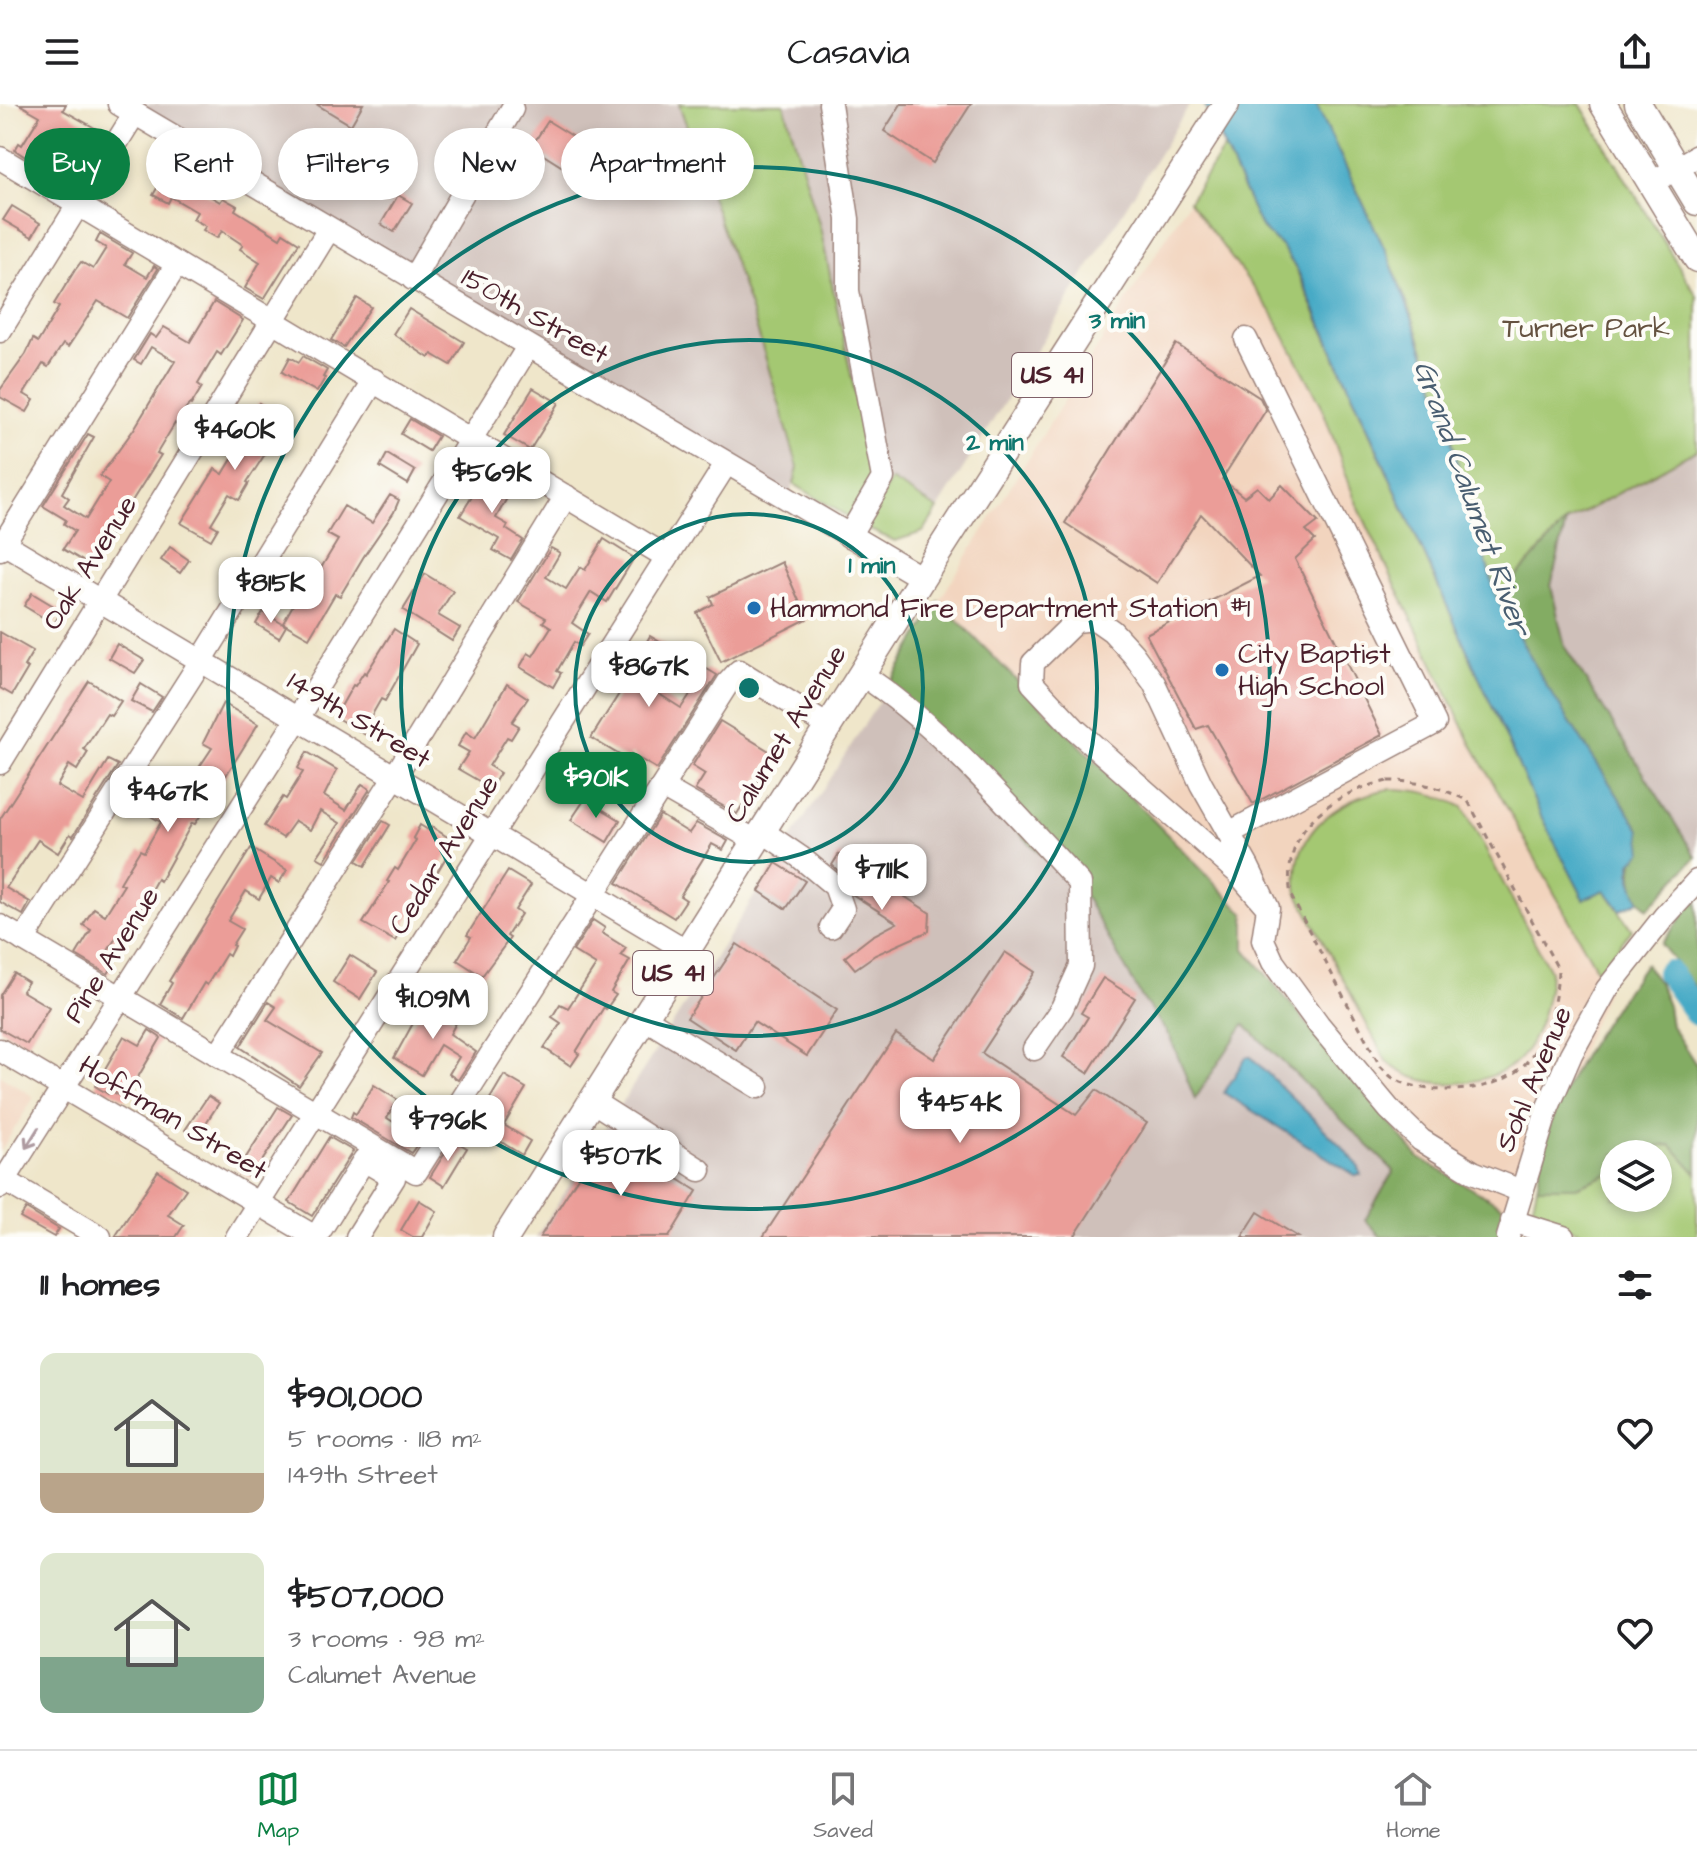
<!DOCTYPE html>
<html lang="en">
<head>
<meta charset="utf-8">
<style>
  body { margin:0; font-family:"Architects Daughter",sans-serif; background:#f6f6f6; color:#202124; height:100vh; display:flex; flex-direction:column; font-size:30px; white-space:nowrap }
  * { box-sizing:border-box; margin:0 }
  p { font-size:26px; color:#757577 }
  .icon { flex:none; width:44px; height:44px; fill:none; stroke:currentColor; stroke-width:2; stroke-linecap:round; stroke-linejoin:round }
  .map { position:relative; height:1133px; overflow:hidden }
  .panel { display:flex; flex-direction:column; background:#fff; flex:1 }
  .panel>* { flex:none }
  .banner { position:absolute; left:24px; top:24px; width:800px; height:72px; display:flex; gap:16px }
  .fabs { position:absolute; left:1600px; top:1036px; display:grid; gap:16px }
  .fabs a { display:grid; place-items:center; width:72px; height:72px; border-radius:50%; background:#fff; box-shadow:0 4px 12px #0003; font-size:40px }
  .price { position:absolute; translate:-50% -68px; padding:0 18px; border-radius:16px; background:#fff; color:#222; font-size:26px; line-height:52px; filter:drop-shadow(0 2px 4px #0008) }
  .price::after { content:''; position:absolute; left:50%; top:48px; width:24px; height:18px; margin-left:-12px; background:inherit; clip-path:polygon(0 0,100% 0,50% 100%) }
  .price.selected { background:#0b8043; color:#fff }
  ul { padding:0; list-style:none }
  li { display:flex; align-items:center; gap:24px; height:200px; padding:0 40px }
  li span { display:grid; place-items:center; flex:none; width:224px; height:160px; border-radius:16px; color:#555 }
  li>.icon { margin-inline-start:auto }
  span .icon { width:96px; height:96px; fill:#fffc; stroke-width:1 }
  li b { font-size:34px }
  h2 { display:flex; justify-content:space-between; align-items:center; height:96px; padding:0 40px; font-size:34px }
  .chip { padding:0 28px; border-radius:36px; background:#fff; box-shadow:0 4px 12px #0003; font-size:28px; line-height:72px }
  .chip.selected { background:#0b8043; color:#fff }
  header { display:flex; justify-content:space-between; align-items:center; height:104px; padding:0 40px; background:#fff; font-size:36px; font-weight:600 }
  .dock { display:flex; justify-content:space-around; align-items:center; height:112px; border-top:2px solid #e0e0e0; background:#fff; font-size:22px; color:#757577 }
  .dock a { display:grid; justify-items:center; gap:4px }
  .dock .selected { color:#0b8043 }
  .map>svg:first-child { display:block }
</style>
</head>
<body>
<header><svg class="icon" aria-label="menu" viewBox="0 0 24 24"><path d="M4 6h16M4 12h16M4 18h16"/></svg>Casavia<svg class="icon" aria-label="share" viewBox="0 0 24 24"><path d="M12 15V3M7 8l5-5 5 5M5 13v7h14v-7"/></svg></header>
<div class="map">
<svg width="1697" height="1133" viewBox="0 0 1697 1133">
  <rect width="100%" height="100%" fill="#fdfcf7"/>
  <filter id="ink" filterUnits="userSpaceOnUse"><feTurbulence type="fractalNoise" baseFrequency=".0125" numOctaves="2"/><feDisplacementMap in="SourceGraphic" scale="16" xChannelSelector="R" yChannelSelector="G"/><feConvolveMatrix kernelMatrix="1 2 1 2 8 2 1 2 1" color-interpolation-filters="sRGB"/></filter>
  <filter id="wash" filterUnits="userSpaceOnUse"><feTurbulence type="fractalNoise" baseFrequency=".006" numOctaves="4" result="noise"/><feDisplacementMap in="SourceGraphic" scale="32" xChannelSelector="R" yChannelSelector="G"/><feGaussianBlur stdDeviation="1.8" result="paint"/><feColorMatrix in="noise" values="0 0 0 0 0 0 0 0 0 0 0 0 0 0 0 0 0 1.4 0 .05"/><feComposite in="paint" operator="in"/></filter>
  <g filter="url(#wash)">
    <rect width="100%" height="100%" fill="#efe6ca"/>
    <!-- built -->
    <g fill="#f2d4be">
      <polygon points="1189,97 1271,207 1321,300 1355,396 1469,635 1607,885 1514,1109 1419,1054 1245,845 1245,809 939,497"/>
      <polygon points="0,971 34,993 0,1048"/>
    </g>
    <!-- industrial -->
    <g fill="#cfc0ba">
      <polygon points="118,0 679,0 754,215 798,363 789,396"/>
      <polygon points="784,0 1190,0 938,405 891,376 873,375 820,123"/>
      <polygon points="1697,346 1697,753 1696,753 1563,539 1551,482 1566,418"/>
      <polygon points="882,593 1088,796 1141,892 1170,933 1195,994 1244,919 1395,1068 1365,1116 1381,1133 536,1133"/>
    </g>
    <!-- green -->
    <g fill="#a4c872" stroke="#77744e" stroke-width="2">
      <polygon points="679,0 784,0 820,123 873,375 850,414 794,380 798,363 754,215"/>
      <polygon points="1316,0 1580,0 1697,192 1697,346 1566,418 1497,494 1461,376 1448,317 1413,214 1388,152"/>
      <polygon points="1224,44 1261,123 1281,142 1296,165 1542,714 1584,795 1605,786 1632,826 1598,868 1469,635 1355,396 1321,300 1271,207 1189,97"/>
      <polygon points="891,376 938,405 923,428 895,437 863,423"/>
      <path d="M 1389,685 C 1417,685 1438,690 1463,703 L 1550,867 C 1549,894 1537,941 1515,959 C 1480,986 1418,987 1386,957 L 1298,790 C 1288,730 1336,695 1389,685 Z"/>
      <polygon points="1672,1041 1697,1070 1697,1133 1596,1133 1535,1113 1531,1109 1537,1083 1576,1083 1614,1068 1614,1094 1658,1094 1658,1050 1641,1050 1651,1043"/>
    </g>
    <!-- forest -->
    <g fill="#83ac64" stroke="#666648" stroke-width="2">
      <path d="M 1566,418 L 1551,482 L 1565,543 L 1696,753 L 1648,805 C 1623,784 1633,754 1640,726 L 1546,581 L 1497,494 Z"/>
      <polygon points="939,497 1245,810 1245,845 1419,1054 1514,1109 1508,1133 1381,1133 1365,1116 1394,1067 1244,920 1195,995 1170,933 1141,892 1087,796 882,593"/>
      <polygon points="1697,794 1697,886 1661,840"/>
      <path d="M 1645,860 L 1659,879 L 1668,902 L 1671,922 L 1697,962 L 1697,1070 L 1671,1041 L 1651,1043 L 1641,1050 L 1614,1050 L 1614,1068 L 1576,1083 L 1537,1083 C 1540,1067 1542,1049 1546,1034 C 1565,969 1607,914 1645,860 Z"/>
    </g>
    <!-- water -->
    <g fill="#47aac6" stroke="#486478" stroke-width="2">
      <polygon points="1204,0 1316,0 1388,152 1412,214 1448,317 1461,376 1497,494 1546,581 1640,726 1643,747 1631,759 1631,775 1639,797 1620,806 1605,786 1584,795 1542,714 1297,165 1281,142 1261,123"/>
      <polygon points="1246,953 1251,953 1344,1045 1358,1061 1361,1071 1355,1071 1224,989"/>
    </g>
    <g fill="none" stroke-linecap="round" stroke-linejoin="round">
      <!-- river -->
      <polyline stroke="#47aac6" stroke-width="26" points="1669,869 1697,909"/>
    </g>
    <g id="blocks">
      <!-- building -->
      <g fill="#eb9d98">
        <polygon points="19,0 66,0 63,6 95,24 83,44 52,25 45,35 41,32 27,54 15,46 19,39 22,41 40,12"/>
        <polygon points="316,0 363,0 351,21"/>
        <polygon points="901,0 971,0 933,59 884,27"/>
        <polygon points="548,17 616,59 599,86 531,43"/>
        <polygon points="169,63 202,82 200,86 220,98 223,94 237,102 235,106 280,134 283,129 299,139 264,195 245,184 260,158 240,145 243,141 222,127 217,134 203,126 206,122 193,115 197,108 171,93 168,99 153,91"/>
        <polygon points="398,91 412,99 394,128 381,120"/>
        <polygon points="12,102 40,119 32,133 3,116"/>
        <polygon points="100,130 132,149 125,160 147,173 154,162 158,165 127,214 98,197 68,243 63,240 48,263 43,260 24,290 34,296 27,308 0,293 0,286 26,250 33,235 38,238 59,203 54,200 75,166 81,158 93,165 106,144 96,138"/>
        <polygon points="357,194 371,203 344,243 331,236"/>
        <polygon points="214,198 243,216 221,251 217,248 198,280 202,283 191,301 189,300 177,321 175,319 157,349 161,351 91,462 63,445 75,427 64,420 66,416 43,402 88,330 94,333 62,389 69,394 64,401 86,415 109,378 100,372 134,325 175,257 151,243 141,260 134,256 150,230 156,234 164,223 190,238"/>
        <polygon points="409,205 464,238 451,261 432,250 429,254 393,230"/>
        <polygon points="1176,240 1260,294 1266,306 1222,375 1244,393 1257,383 1269,395 1282,381 1318,418 1306,427 1315,436 1295,455 1382,631 1253,700 1208,621 1196,625 1146,530 1260,472 1201,410 1157,479 1065,419"/>
        <polygon points="303,252 327,266 323,273 325,274 317,288 282,268 290,253 299,258"/>
        <polygon points="533,284 559,299 530,346 504,331"/>
        <polygon points="259,299 287,316 247,378 249,379 239,396 229,390 211,420 218,424 211,436 181,419 215,365 223,370 250,325 246,323"/>
        <polygon points="410,315 438,332 429,347 401,330"/>
        <polygon points="387,350 415,367 408,380 380,363"/>
        <polygon points="486,370 512,385 496,414 508,421 506,425 523,436 511,456 493,446 499,435 460,412"/>
        <polygon points="390,391 399,396 394,408 364,452 340,492 335,490 309,534 283,519 315,461 321,464 338,436 327,430 344,402 372,419"/>
        <polygon points="604,435 634,454 607,498 591,488 572,519 588,530 580,542 574,538 557,567 561,569 553,583 520,563 528,549 533,552 551,523 543,518 546,514 518,498 551,444 560,449 546,473 566,485 580,463 585,466"/>
        <polygon points="170,443 189,456 180,469 161,456"/>
        <polygon points="782,458 807,515 721,558 697,509 713,500 710,493"/>
        <polygon points="425,470 453,487 438,511 460,524 452,537 403,506"/>
        <polygon points="32,489 62,507 54,520 24,502"/>
        <polygon points="263,508 286,522 279,534 256,520"/>
        <polygon points="394,525 417,540 385,597 381,595 369,616 382,623 374,636 335,613 353,581 355,582 364,568 366,570"/>
        <polygon points="0,528 33,547 24,562 28,564 12,591 0,584"/>
        <polygon points="650,532 680,550 656,588 681,604 707,565 717,571 657,665 631,650 628,656 591,634 638,560 635,558"/>
        <polygon points="117,540 144,556 135,569 109,554"/>
        <polygon points="89,577 121,597 111,612 107,610 84,645 88,648 77,666 69,661 57,682 83,697 108,656 118,661 73,732 70,730 58,749 38,736 6,784 30,798 23,811 0,798 0,715"/>
        <polygon points="141,580 162,593 152,608 131,597"/>
        <polygon points="507,580 528,594 512,618 519,622 511,635 507,633 489,662 500,669 491,684 458,665 469,648 458,642 466,628 475,634"/>
        <polygon points="223,599 258,620 212,694 206,707 204,706 195,720 192,719 160,777 157,775 135,815 129,812 105,852 115,858 108,870 76,851 91,826 83,821 94,804 105,811 124,781 120,779 132,759 140,746 144,748 161,718 133,702 140,689 167,704 183,677 188,680 212,644 203,639"/>
        <polygon points="720,617 774,650 737,710 695,686 705,670 692,662"/>
        <polygon points="307,648 337,666 324,692 346,706 362,680 370,685 324,757 317,753 340,719 320,707 310,726 295,717 283,734 264,722 283,693 286,695 303,668 298,664"/>
        <polygon points="574,664 603,682 594,697 565,678"/>
        <polygon points="585,695 620,716 607,738 571,716"/>
        <polygon points="660,711 689,729 696,719 728,737 723,746 712,740 680,792 686,796 674,814 617,779"/>
        <polygon points="383,717 390,721 365,762 357,757"/>
        <polygon points="420,721 430,727 432,723 455,738 429,782 425,779 412,800 416,802 395,837 363,819 389,778 387,777 395,764 398,766 416,736 413,734"/>
        <polygon points="251,744 287,766 279,779 271,774 259,795 246,787 228,817 242,825 232,841 234,842 229,852 226,850 207,881 204,879 183,914 160,900 172,879 169,877"/>
        <polygon points="839,750 930,809 929,827 875,851 855,865 845,853 872,832 897,819 852,790 844,772 832,761"/>
        <polygon points="776,759 805,777 786,805 759,787"/>
        <polygon points="508,767 531,781 515,806 521,810 507,832 510,834 482,872 457,856 471,833 467,831"/>
        <polygon points="593,816 605,824 602,829 626,844 621,851 630,856 611,888 616,891 606,905 604,903 576,948 579,950 571,962 544,944 561,919 552,913 560,900 568,904 596,861 573,847"/>
        <polygon points="737,840 837,906 807,952 754,918 736,946 687,914"/>
        <polygon points="1005,848 1035,868 982,949 1076,1011 1096,986 1147,1019 1074,1133 763,1133 896,930 934,955"/>
        <polygon points="350,851 377,868 360,895 333,878"/>
        <polygon points="14,869 28,878 22,887 49,903 27,940 0,925 0,891"/>
        <polygon points="1103,874 1135,894 1088,969 1063,953 1088,913 1081,909"/>
        <polygon points="433,895 449,905 446,910 457,917 450,930 476,948 458,976 449,970 459,953 440,941 422,971 394,954 417,912 421,914"/>
        <polygon points="268,898 276,903 267,916 322,949 299,982 240,943"/>
        <polygon points="149,926 161,934 125,995 110,986 108,990 95,982 124,932 140,941"/>
        <polygon points="504,971 526,984 504,1021 530,1037 522,1051 492,1032 496,1026 469,1010 479,996 487,1000"/>
        <polygon points="374,981 398,996 387,1014 421,1035 411,1049 351,1013 353,1008 356,1010"/>
        <polygon points="208,992 219,999 196,1034 185,1026"/>
        <polygon points="278,1003 292,1011 251,1074 238,1066"/>
        <polygon points="606,1029 697,1087 669,1133 540,1133"/>
        <polygon points="329,1033 353,1047 312,1112 289,1098"/>
        <polygon points="453,1036 467,1044 444,1082 430,1073"/>
        <polygon points="158,1067 186,1085 168,1111 184,1121 176,1133 115,1133"/>
        <polygon points="419,1096 437,1107 422,1133 413,1133 401,1126"/>
        <polygon points="26,1105 59,1125 54,1133 20,1114"/>
        <polygon points="1258,1108 1298,1133 1242,1133"/>
      </g>
    </g>
  </g>
  <g filter="url(#ink)">
    <use href="#blocks" fill-opacity="0" stroke="#9c827a" stroke-width="2"/>
    <g fill="none" stroke-linecap="round" stroke-linejoin="round">
      <defs>
        <g id="minor">
          <polyline points="119,0 922,474"/>
          <polyline points="830,0 848,115 848,187 883,374 849,432"/>
          <polyline points="0,54 667,453"/>
          <polyline points="1652,79 1697,52"/>
          <polyline points="413,175 512,5"/>
          <polyline points="0,227 135,9"/>
          <polyline points="0,437 687,847"/>
          <polyline points="0,445 177,160"/>
          <path d="M 861,570 C 941,622 1014,709 1080,779 L 1081,862 L 1062,904 L 1034,945"/>
          <polyline points="0,659 329,125"/>
          <polyline points="662,683 756,737"/>
          <polyline points="762,727 800,753 835,782 843,805 831,823"/>
          <polyline points="1229,729 1435,619 1246,235"/>
          <polyline points="1268,804 1238,769 1075,625 1032,579 1033,559 1076,517 1095,515 1112,527 1133,550 1154,579 1201,680 1248,763 1268,804 1263,836 1273,858 1319,921 1389,1005 1421,1036 1473,1068 1521,1087"/>
          <polyline points="0,822 416,1068 728,579 739,567 828,622"/>
          <polyline points="23,836 201,557 374,276"/>
          <polyline points="644,914 758,983"/>
          <polyline points="0,946 315,1133"/>
          <polyline points="218,951 395,672 566,392"/>
          <polyline points="592,997 700,1066"/>
          <polyline points="4,1076 100,1133"/>
          <polyline points="0,1083 298,614 528,243"/>
          <polyline points="1512,1117 1563,1133"/>
          <polyline points="237,1133 726,360"/>
          <polyline points="316,1133 364,1056 394,1074 357,1133"/>
          <polyline points="1508,1133 1548,1003 1571,950 1607,885 1664,813 1697,777"/>
        </g>
        <g id="major">
          <polyline points="1603,0 1697,155"/>
          <polyline points="1638,0 1697,98"/>
          <polyline points="506,1133 922,474 1226,0"/>
        </g>
      </defs>
      <!-- minor casing -->
      <use href="#minor" stroke="#9c827a" stroke-width="25"/>
      <!-- major casing -->
      <use href="#major" stroke="#9c827a" stroke-width="29"/>
      <!-- path -->
      <path stroke="#9c827a" stroke-width="3" stroke-dasharray="6 6" stroke-linecap="butt" d="M 1388,677 C 1419,677 1441,683 1468,697 L 1558,865 C 1557,898 1546,938 1523,962 C 1495,990 1426,993 1393,974 C 1388,971 1384,965 1380,962 L 1291,792 C 1280,727 1329,689 1388,677 Z"/>
      <!-- minor -->
      <use href="#minor" stroke="#fff" stroke-width="22"/>
      <!-- major -->
      <use href="#major" stroke="#fff" stroke-width="26"/>
    </g>
    <!-- one-way arrows -->
    <defs><path id="oneway-shaft" d="M-6 0H5M1.5-3L5.5 0L1.5 3" fill="none" stroke-width="1.6" stroke-linecap="round" stroke-linejoin="round" transform="scale(2)"/></defs>
    <use stroke="#ae9aa0" href="#oneway-shaft" transform="translate(32 1034) rotate(122)"/>
  </g>
  <!-- distance rings -->
  <g fill="none" stroke="#0f766e" stroke-width="4">
    <circle cx="749" cy="584" r="174"/>
    <circle cx="749" cy="584" r="348"/>
    <circle cx="749" cy="584" r="521"/>
  </g>
  <!-- markers -->
  <g fill="#1f6fb2" stroke="#fdfcf7" stroke-width="3">
    <circle cx="754" cy="504" r="8"/>
    <circle cx="1222" cy="566" r="8"/>
  </g>
  <g text-anchor="middle" dominant-baseline="central" stroke-width="8" stroke-linejoin="round" paint-order="stroke">
    <!-- shield labels -->
    <g fill="#fdfcf7" stroke="#806168" stroke-width="2">
      <rect x="1012" y="249" width="80" height="44" rx="6"/>
      <rect x="633" y="847" width="80" height="44" rx="6"/>
    </g>
    <g font-size="26" font-weight="bold" fill="#4a1f2b">
      <text x="1052" y="271">US 41</text>
      <text x="673" y="869">US 41</text>
    </g>
    <!-- street labels -->
    <g font-size="28" fill="#4a1f2b" stroke="#fdfcf7">
      <text transform="translate(535 212) rotate(30)">150th Street</text>
      <text transform="translate(90 459) rotate(-58)">Oak Avenue</text>
      <text transform="translate(359 616) rotate(31)">149th Street</text>
      <text transform="translate(786 630) rotate(-58)">Calumet Avenue</text>
      <text transform="translate(444 751) rotate(-58)">Cedar Avenue</text>
      <text transform="translate(112 851) rotate(-58)">Pine Avenue</text>
      <text transform="translate(1534 975) rotate(-67)">Sohl Avenue</text>
      <text transform="translate(173 1014) rotate(31)">Hoffman Street</text>
    </g>
    <!-- park labels -->
    <g font-size="28" fill="#655240" stroke="#fdfcf7">
      <text x="1586" y="224">Turner Park</text>
    </g>
    <!-- poi labels -->
    <g font-size="28" fill="#4a1f2b" stroke="#fdfcf7" text-anchor="start">
      <text x="770" y="504">Hammond Fire Department Station #1</text>
      <text x="1238" y="550">City Baptist<tspan x="1238" dy="32">High School</tspan></text>
    </g>
    <!-- water labels -->
    <g font-size="30" font-style="italic" fill="#495e71" stroke="#fdfcf7">
      <text transform="translate(1472 394) rotate(70)">Grand Calumet River</text>
    </g>
  </g>
  <circle cx="749" cy="584" r="12" fill="#0f766e" stroke="#fdfcf7" stroke-width="4"/>
  <g font-size="24" text-anchor="middle" font-weight="bold" fill="#0f766e" stroke="#fdfcf7" stroke-width="8" stroke-linejoin="round" paint-order="stroke">
    <text x="1117" y="224">3 min</text>
    <text x="995" y="346">2 min</text>
    <text x="872" y="469">1 min</text>
  </g>
</svg>
<div class="fabs">
<a><svg class="icon" aria-label="layers" viewBox="0 0 24 24"><path d="M12 4l9 5-9 5-9-5zM3 14l9 5 9-5"/></svg></a>
</div>
<b class="price" style="left:235px;top:368px">$460K</b>
<b class="price" style="left:492px;top:411px">$569K</b>
<b class="price" style="left:271px;top:521px">$815K</b>
<b class="price" style="left:649px;top:605px">$867K</b>
<b class="price selected" style="left:596px;top:716px">$901K</b>
<b class="price" style="left:168px;top:730px">$467K</b>
<b class="price" style="left:882px;top:808px">$711K</b>
<b class="price" style="left:433px;top:937px">$1.09M</b>
<b class="price" style="left:960px;top:1041px">$454K</b>
<b class="price" style="left:448px;top:1059px">$796K</b>
<b class="price" style="left:621px;top:1094px">$507K</b>
<div class="banner">
<a class="chip selected">Buy</a>
<a class="chip">Rent</a>
<a class="chip">Filters</a>
<a class="chip">New</a>
<a class="chip">Apartment</a>
</div>
</div>
<section class="panel">
<h2>11 homes<svg class="icon" aria-label="filters" viewBox="0 0 24 24"><path d="M4 7h16M4 17h16"/><circle cx="9" cy="7" r="2"/><circle cx="15" cy="17" r="2"/></svg></h2>
<ul>
<li><span style="background:linear-gradient(#dfe7d0 75%,#b9a48a 0)"><svg class="icon" aria-label="home" viewBox="0 0 24 24"><path d="M3 11l9-7 9 7M6 9v11h12V9"/></svg></span><div><b>$901,000</b><p>5 rooms · 118 m²</p><p>149th Street</p></div><svg class="icon" aria-label="heart" viewBox="0 0 24 24"><path d="M12 20l-8-8c-3-5 5-10 8-4 3-6 11-1 8 4z"/></svg></li>
<li><span style="background:linear-gradient(#dfe7d0 65%,#7fa58c 0)"><svg class="icon" aria-label="home" viewBox="0 0 24 24"><path d="M3 11l9-7 9 7M6 9v11h12V9"/></svg></span><div><b>$507,000</b><p>3 rooms · 98 m²</p><p>Calumet Avenue</p></div><svg class="icon" aria-label="heart" viewBox="0 0 24 24"><path d="M12 20l-8-8c-3-5 5-10 8-4 3-6 11-1 8 4z"/></svg></li>
</ul>
</section>
<nav class="dock">
<a class="selected"><svg class="icon" aria-label="map" viewBox="0 0 24 24"><path d="M3 6l6-2 6 2 6-2v14l-6 2-6-2-6 2zM9 4v14M15 6v14"/></svg>Map</a>
<a><svg class="icon" aria-label="saved" viewBox="0 0 24 24"><path d="M7 4h10v16l-5-4-5 4z"/></svg>Saved</a>
<a><svg class="icon" aria-label="home" viewBox="0 0 24 24"><path d="M3 11l9-7 9 7M6 9v11h12V9"/></svg>Home</a>
</nav>
</body>
</html>
